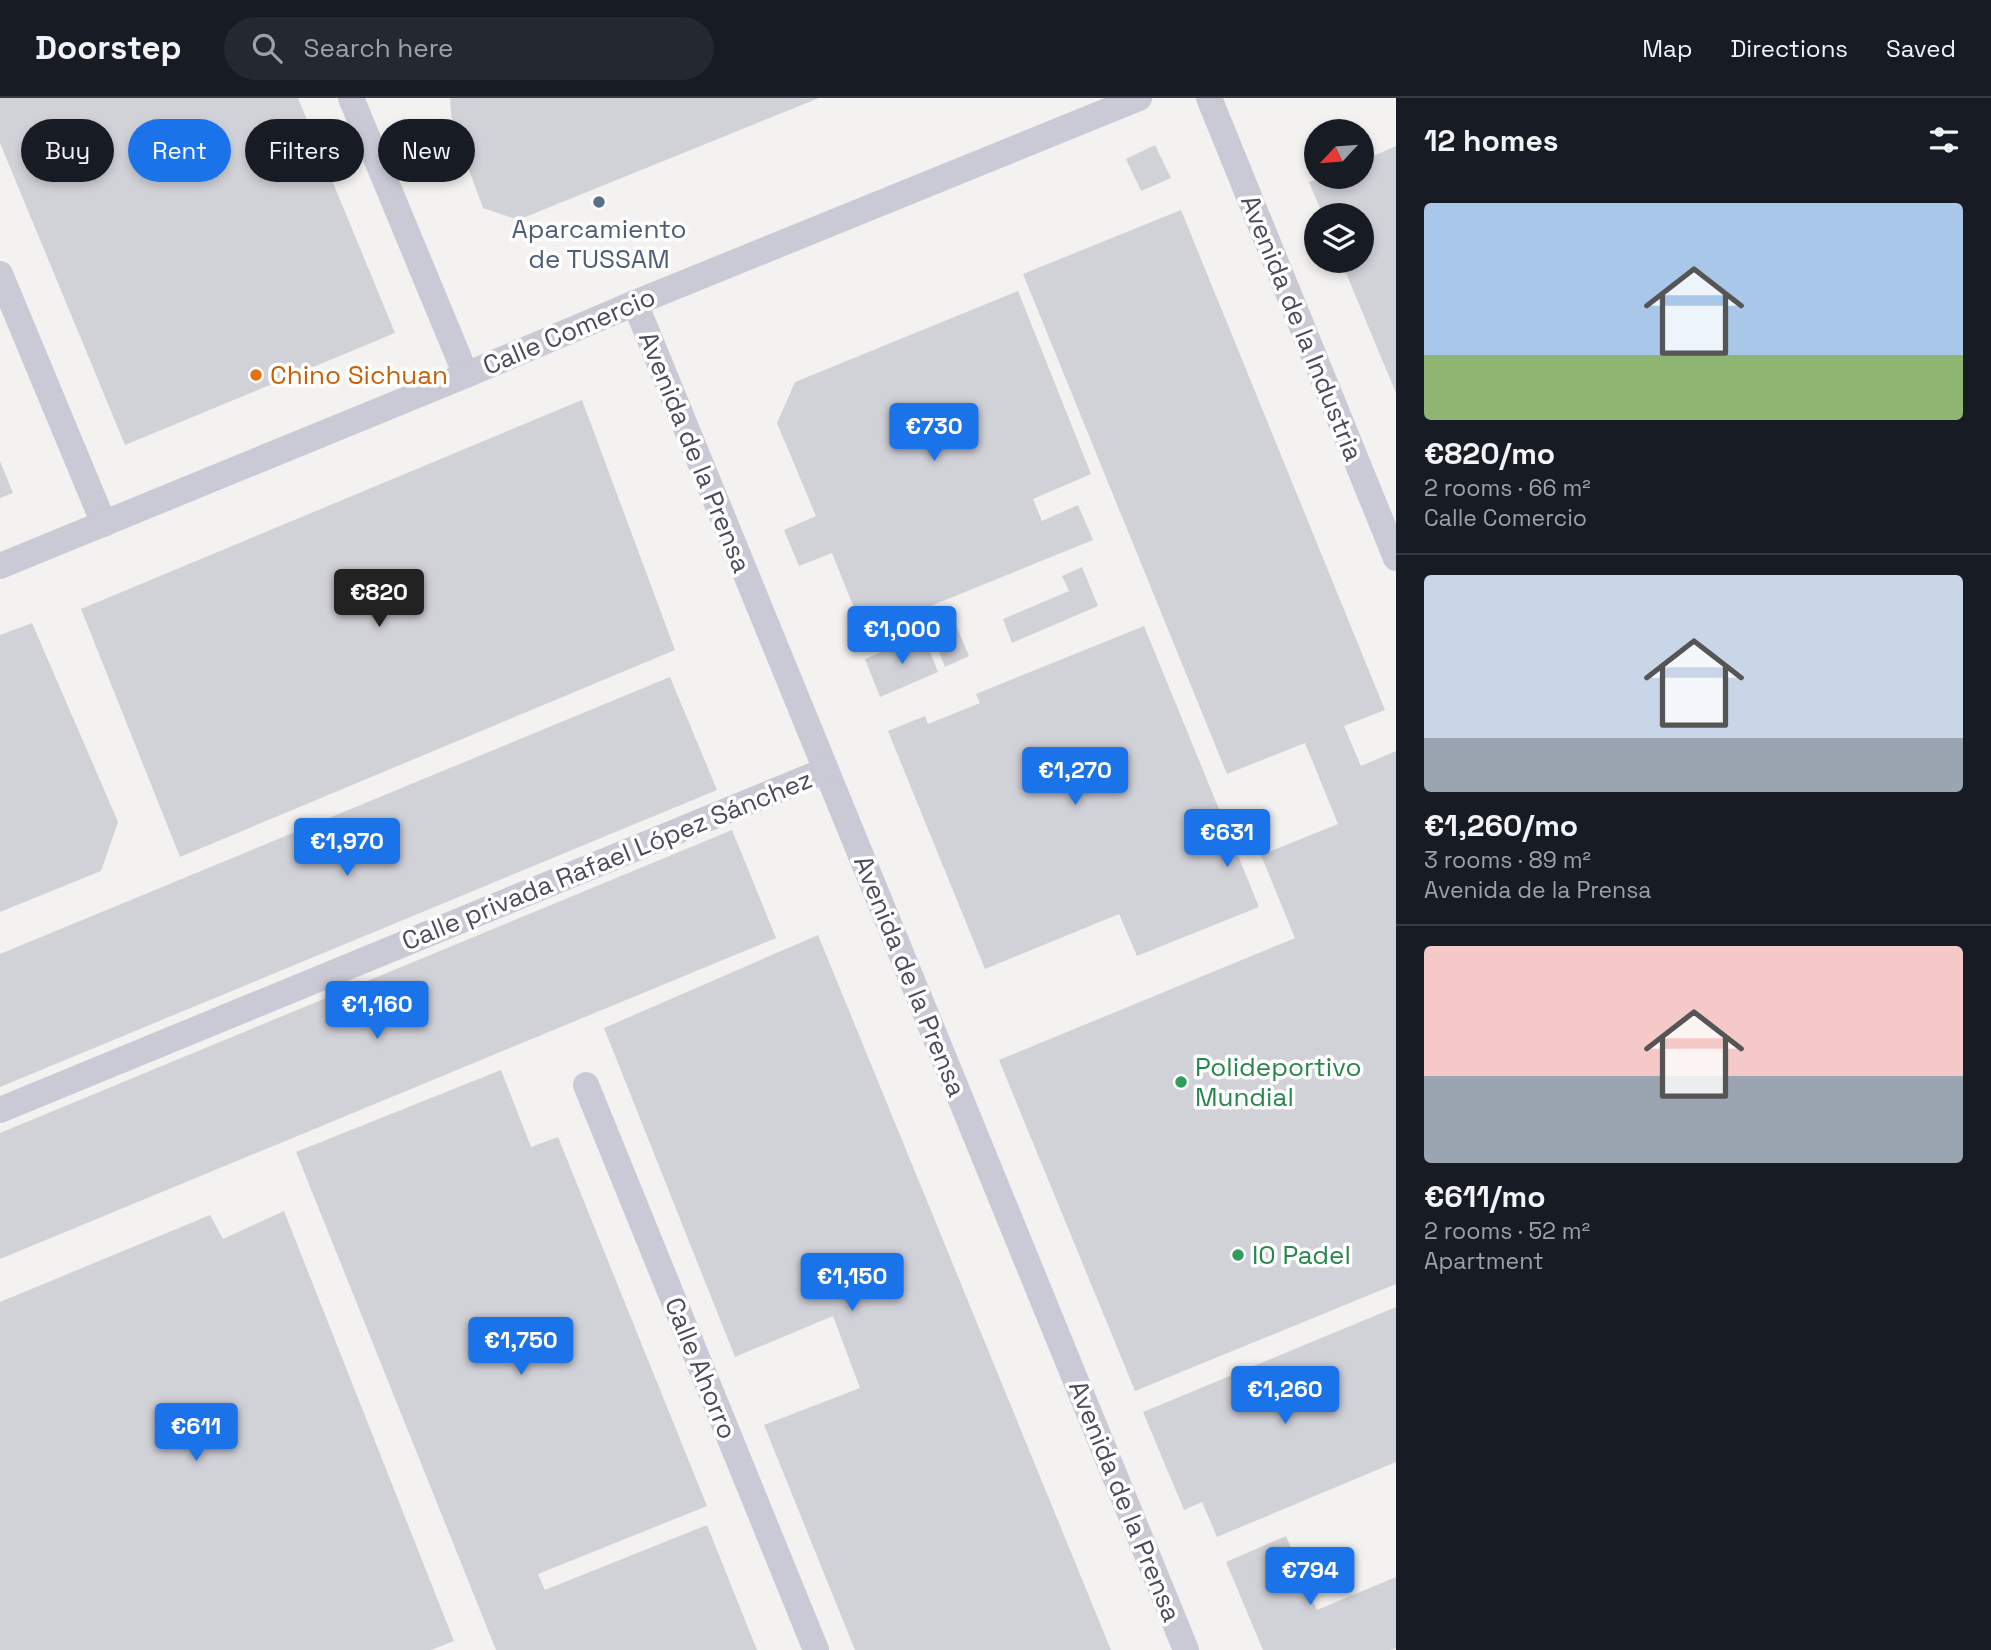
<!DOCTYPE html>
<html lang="en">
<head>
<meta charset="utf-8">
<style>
  body { margin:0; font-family:"Space Grotesk",sans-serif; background:#242831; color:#f1f3f6; height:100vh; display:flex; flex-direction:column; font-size:26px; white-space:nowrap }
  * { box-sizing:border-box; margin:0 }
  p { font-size:23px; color:#9ea1a6 }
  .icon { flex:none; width:38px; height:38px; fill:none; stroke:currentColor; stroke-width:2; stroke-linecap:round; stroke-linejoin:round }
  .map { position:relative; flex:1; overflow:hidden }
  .details { display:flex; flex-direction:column; background:#171b24; width:595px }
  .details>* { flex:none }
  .hud { position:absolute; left:21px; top:21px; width:665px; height:63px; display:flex; gap:14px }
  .needle { width:46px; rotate:244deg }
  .tools { position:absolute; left:1304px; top:21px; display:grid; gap:14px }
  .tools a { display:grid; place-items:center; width:70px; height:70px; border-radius:50%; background:#171b24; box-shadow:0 4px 10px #0003; font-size:35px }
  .price { position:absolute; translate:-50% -60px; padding:0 16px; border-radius:7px; background:#1a73e8; color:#fff; font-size:23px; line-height:46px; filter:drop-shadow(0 2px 4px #0008) }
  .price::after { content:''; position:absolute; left:50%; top:42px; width:21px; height:16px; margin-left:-10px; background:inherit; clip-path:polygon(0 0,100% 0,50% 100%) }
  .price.current { background:#222; color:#fff }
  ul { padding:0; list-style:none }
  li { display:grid; align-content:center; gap:14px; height:371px; padding:0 28px }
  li+li { border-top:2px solid #363941 }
  li span { display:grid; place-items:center; height:217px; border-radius:7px; color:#555 }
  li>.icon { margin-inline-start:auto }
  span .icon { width:126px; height:126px; fill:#fffc; stroke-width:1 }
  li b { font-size:30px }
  h2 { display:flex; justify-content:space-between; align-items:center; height:84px; padding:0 28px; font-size:30px }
  .chip { padding:0 24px; border-radius:32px; background:#171b24; box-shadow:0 4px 10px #0003; font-size:24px; line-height:63px }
  .chip.current { background:#1a73e8; color:#fff }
  header { display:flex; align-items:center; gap:42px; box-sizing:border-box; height:98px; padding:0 35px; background:#171b24; border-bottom:2px solid #363941 }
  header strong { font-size:33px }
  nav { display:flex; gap:38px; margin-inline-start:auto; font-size:24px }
  .search { width:490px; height:63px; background:#242831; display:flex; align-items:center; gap:18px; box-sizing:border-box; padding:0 24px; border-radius:38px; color:#9ea1a6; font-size:26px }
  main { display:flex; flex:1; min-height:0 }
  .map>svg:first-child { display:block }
</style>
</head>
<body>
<header>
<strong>Doorstep</strong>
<div class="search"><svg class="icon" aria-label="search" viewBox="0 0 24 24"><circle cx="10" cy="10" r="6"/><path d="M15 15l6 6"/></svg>Search here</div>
<nav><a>Map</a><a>Directions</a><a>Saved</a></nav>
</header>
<main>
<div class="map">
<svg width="1396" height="1552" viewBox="0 0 1396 1552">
  <rect width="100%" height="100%" fill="#f3f2f1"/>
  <!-- building -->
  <g fill="#d1d1d8">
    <polygon points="0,0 298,0 395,235 125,347 0,45"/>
    <polygon points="450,0 819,0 518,122 483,110 452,26"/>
    <polygon points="1155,47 1171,80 1141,93 1126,61"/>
    <polygon points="1396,48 1396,295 1341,163 1362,163 1362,117 1323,117 1309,84 1323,79 1362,79 1362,63"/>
    <polygon points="1181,112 1385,612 1344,628 1361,668 1396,653 1396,1186 1135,1293 999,962 1295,840 1261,757 1338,726 1305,645 1227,676 1023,176"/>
    <polygon points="1018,193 1091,376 1033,401 1042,423 1078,407 1093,442 864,535 832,455 799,468 784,432 816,418 777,325 795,284"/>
    <polygon points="582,302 675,552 180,759 81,511"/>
    <polygon points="0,363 13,395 0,400"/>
    <polygon points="1082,469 1098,508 1012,545 1003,521 1069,493 1062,478"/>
    <polygon points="32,525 118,724 101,773 0,814 0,537"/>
    <polygon points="955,525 969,558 945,569 932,536"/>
    <polygon points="1144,528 1259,809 1137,858 1119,816 985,871 888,633 925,618 928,626 980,605 976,596"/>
    <polygon points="923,536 938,574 880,599 865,561"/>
    <polygon points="670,579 717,692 0,989 0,856"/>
    <polygon points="732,732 776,840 0,1161 0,1035"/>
    <polygon points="818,837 1111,1552 855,1552 764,1327 860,1290 833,1218 735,1259 604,930"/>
    <polygon points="501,972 531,1049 558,1039 707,1408 538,1476 545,1492 707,1427 757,1552 496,1552 296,1054"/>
    <polygon points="284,1113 454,1543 431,1552 0,1552 0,1204 210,1117 223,1141"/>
    <polygon points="1396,1209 1396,1364 1217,1439 1202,1404 1184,1412 1143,1314"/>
    <polygon points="1286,1438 1317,1512 1396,1479 1396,1550 1391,1552 1263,1552 1226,1464"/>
  </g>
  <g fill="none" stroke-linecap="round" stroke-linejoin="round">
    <!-- street -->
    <g stroke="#c9cad6" stroke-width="26">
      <polyline points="351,0 466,277"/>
      <polyline points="1209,0 1396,460"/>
      <polyline points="0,176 104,426"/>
      <polyline points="635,205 1186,1552"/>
      <polyline points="0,468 466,277 635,205 1139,0"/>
      <polyline points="586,987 816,1552"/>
      <polyline points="0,1012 826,672"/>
    </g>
  </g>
  <!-- markers -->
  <circle fill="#5c6f8a" stroke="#fff" stroke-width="2.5" cx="599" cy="104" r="7"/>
  <circle fill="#e8710a" stroke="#fff" stroke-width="2.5" cx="256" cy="277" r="7"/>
  <g fill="#2e9e5b" stroke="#fff" stroke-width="2.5">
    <circle cx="1181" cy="984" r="7"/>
    <circle cx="1238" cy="1157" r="7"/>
  </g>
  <g text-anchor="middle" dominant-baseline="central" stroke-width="7" stroke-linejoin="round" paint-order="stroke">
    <!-- service labels -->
    <g font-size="26" fill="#4e5e75" stroke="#fff">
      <text x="599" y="131">Aparcamiento<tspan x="599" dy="30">de TUSSAM</tspan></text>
    </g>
    <!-- street labels -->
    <g font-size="26" fill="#4a4b5c" stroke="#fff">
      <text transform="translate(1302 230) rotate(68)">Avenida de la Industria</text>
      <text transform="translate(569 233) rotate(-23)">Calle Comercio</text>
      <text transform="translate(695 354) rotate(68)">Avenida de la Prensa</text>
      <text transform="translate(607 762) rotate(-22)">Calle privada Rafael López Sánchez</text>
      <text transform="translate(910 878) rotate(68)">Avenida de la Prensa</text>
      <text transform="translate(701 1270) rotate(68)">Calle Ahorro</text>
      <text transform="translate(1125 1403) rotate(68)">Avenida de la Prensa</text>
    </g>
    <!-- food labels -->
    <g font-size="26" fill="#c56008" stroke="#fff" text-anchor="start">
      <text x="270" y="277">Chino Sichuan</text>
    </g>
    <!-- leisure labels -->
    <g font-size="26" fill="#27864d" stroke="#fff" text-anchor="start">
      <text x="1195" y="969">Polideportivo<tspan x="1195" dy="30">Mundial</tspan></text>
      <text x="1252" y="1157">IO Padel</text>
    </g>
  </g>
</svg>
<div class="tools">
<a><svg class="needle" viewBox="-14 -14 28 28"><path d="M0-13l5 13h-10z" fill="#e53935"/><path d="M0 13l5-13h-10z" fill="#9ea1a6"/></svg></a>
<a><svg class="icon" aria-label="layers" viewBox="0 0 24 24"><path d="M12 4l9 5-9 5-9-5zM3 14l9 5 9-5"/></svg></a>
</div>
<b class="price" style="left:934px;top:365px">€730</b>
<b class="price current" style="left:379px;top:531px">€820</b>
<b class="price" style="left:902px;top:568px">€1,000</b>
<b class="price" style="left:1075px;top:709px">€1,270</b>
<b class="price" style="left:1227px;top:771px">€631</b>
<b class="price" style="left:347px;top:780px">€1,970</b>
<b class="price" style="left:377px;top:943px">€1,160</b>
<b class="price" style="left:852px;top:1215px">€1,150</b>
<b class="price" style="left:521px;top:1279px">€1,750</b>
<b class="price" style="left:1285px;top:1328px">€1,260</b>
<b class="price" style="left:196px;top:1365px">€611</b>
<b class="price" style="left:1310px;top:1509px">€794</b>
<div class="hud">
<a class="chip">Buy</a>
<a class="chip current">Rent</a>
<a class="chip">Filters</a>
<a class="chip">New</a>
</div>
</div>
<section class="details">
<h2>12 homes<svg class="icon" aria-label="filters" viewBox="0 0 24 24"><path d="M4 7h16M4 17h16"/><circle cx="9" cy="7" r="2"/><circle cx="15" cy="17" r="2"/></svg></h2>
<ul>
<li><span style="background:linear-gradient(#a9c7e8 70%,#8fb573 0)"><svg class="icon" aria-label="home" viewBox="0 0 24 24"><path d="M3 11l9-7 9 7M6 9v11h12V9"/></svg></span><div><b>€820/mo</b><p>2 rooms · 66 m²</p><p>Calle Comercio</p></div></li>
<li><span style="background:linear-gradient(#c9d6e8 75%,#9aa5b1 0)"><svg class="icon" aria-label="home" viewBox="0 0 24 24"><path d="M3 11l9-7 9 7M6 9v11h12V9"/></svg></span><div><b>€1,260/mo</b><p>3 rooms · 89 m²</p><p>Avenida de la Prensa</p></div></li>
<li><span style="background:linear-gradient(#f6c9c9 60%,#9aa5b1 0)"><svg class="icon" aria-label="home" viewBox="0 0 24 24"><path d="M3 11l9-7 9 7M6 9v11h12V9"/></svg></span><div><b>€611/mo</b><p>2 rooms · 52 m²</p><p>Apartment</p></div></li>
</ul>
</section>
</main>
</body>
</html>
